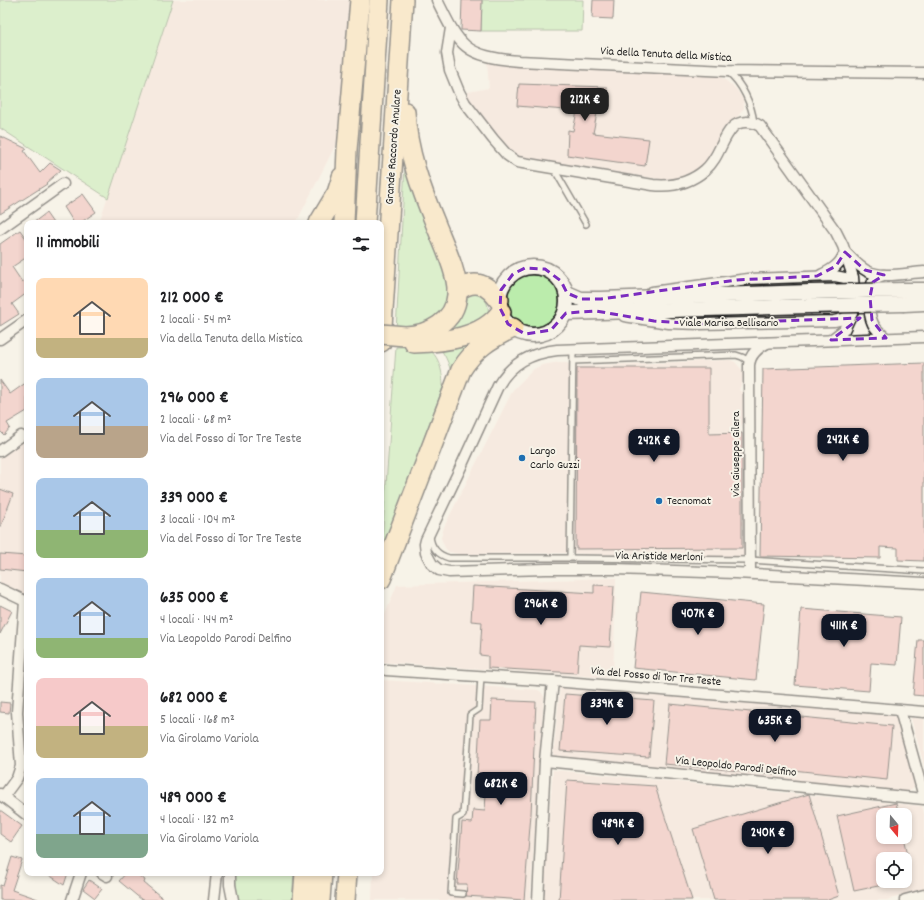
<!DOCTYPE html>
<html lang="it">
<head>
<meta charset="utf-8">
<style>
  body { margin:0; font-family:Dekko,sans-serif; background:#f2f2f2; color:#202124; height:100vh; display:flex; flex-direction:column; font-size:15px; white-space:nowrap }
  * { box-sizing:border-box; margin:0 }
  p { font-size:13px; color:#757577 }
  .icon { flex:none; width:22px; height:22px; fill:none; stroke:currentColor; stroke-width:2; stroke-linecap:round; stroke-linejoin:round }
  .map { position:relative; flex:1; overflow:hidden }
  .side { position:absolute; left:24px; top:220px; width:360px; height:656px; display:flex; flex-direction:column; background:#fff; border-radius:8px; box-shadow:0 2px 6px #0003 }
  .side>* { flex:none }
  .needle { width:26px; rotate:161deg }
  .controls { position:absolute; left:876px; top:808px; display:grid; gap:8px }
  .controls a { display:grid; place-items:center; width:36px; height:36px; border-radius:8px; background:#fff; box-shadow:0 2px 6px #0003; font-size:20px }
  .price { position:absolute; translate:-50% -34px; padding:0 9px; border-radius:8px; background:#111827; color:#fff; font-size:13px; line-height:26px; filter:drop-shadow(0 1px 2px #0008) }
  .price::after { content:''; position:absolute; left:50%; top:24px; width:12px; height:9px; margin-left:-6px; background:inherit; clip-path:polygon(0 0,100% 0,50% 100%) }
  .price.selected { background:#222; color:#fff }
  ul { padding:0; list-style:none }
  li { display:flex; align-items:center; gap:12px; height:100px; padding:0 12px }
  li span { display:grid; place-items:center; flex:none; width:112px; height:80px; border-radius:8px; color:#555 }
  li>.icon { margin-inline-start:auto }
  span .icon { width:48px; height:48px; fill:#fffc; stroke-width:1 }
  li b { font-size:17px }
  h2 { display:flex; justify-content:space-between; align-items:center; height:48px; padding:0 12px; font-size:17px }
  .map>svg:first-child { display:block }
</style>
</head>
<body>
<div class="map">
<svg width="924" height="900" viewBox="0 0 924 900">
  <rect width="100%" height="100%" fill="#f7f3e8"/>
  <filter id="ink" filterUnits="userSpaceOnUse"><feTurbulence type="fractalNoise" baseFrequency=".025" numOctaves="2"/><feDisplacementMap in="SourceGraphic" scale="8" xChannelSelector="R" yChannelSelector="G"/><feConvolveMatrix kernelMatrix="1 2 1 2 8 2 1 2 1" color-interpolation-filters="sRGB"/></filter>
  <g filter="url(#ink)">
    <!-- built -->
    <g fill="#f4e0d7" fill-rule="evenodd">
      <polygon points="173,0 351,0 341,134 296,223 99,223"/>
      <polygon points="487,61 714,74 725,80 736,89 743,99 744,108 724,135 704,166 687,176 673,181 528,160 513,153 463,93 489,88"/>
      <polygon points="730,360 735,362 742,370 744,376 739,390 745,395 745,421 739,428 745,439 746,555 742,558 562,553 460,554 449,552 445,548 441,538 444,527 513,390 534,369 542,365 561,362 579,366"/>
      <polygon points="27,437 27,599 0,584 0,458"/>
      <polygon points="616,578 613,678 381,662 384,617 397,585"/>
      <polygon points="381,680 538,690 541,692 544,696 530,900 372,900 373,873 381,873"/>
      <polygon points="560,688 896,715 915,786 907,792 553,758"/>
      <polygon points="911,718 924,719 924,765"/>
      <path d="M 553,770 L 922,806 L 924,814 L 924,890 L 886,900 L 543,900 ZM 883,815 L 905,815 L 905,837 L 883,837 ZM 883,859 L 905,859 L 905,881 L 883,881 Z"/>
    </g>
    <!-- green -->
    <g fill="#bbecac" stroke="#6c8464">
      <polygon points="0,0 173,0 108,198 0,128"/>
      <polygon points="482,0 583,0 582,31 481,31"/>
      <polygon points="409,164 452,296 435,323 396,331 405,166"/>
      <circle cx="533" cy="301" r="26"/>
      <path d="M 476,293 C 486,296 491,308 487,318 L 445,334 L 463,297 Z"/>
      <path d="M 469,344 C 460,354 455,361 452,374 C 448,363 446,354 437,346 Z"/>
      <path d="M 396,347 C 405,347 414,346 422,347 C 439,350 443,373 443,387 L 381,554 Z"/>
      <polygon points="235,873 294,873 292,900 239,900 237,896"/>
    </g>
    <!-- building -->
    <g fill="#eeb2af" stroke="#1c1c1c">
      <polygon points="462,0 482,0 481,31 461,30"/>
      <polygon points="593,0 614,0 613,19 592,18"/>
      <polygon points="519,84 607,87 607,110 600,109 599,114 597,113 593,133 649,139 645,166 567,155 568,130 573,131 577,111 517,106"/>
      <polygon points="0,136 27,149 24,151 40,173 50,163 61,170 46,183 47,184 0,214"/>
      <polygon points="83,194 96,212 80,223 74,223 64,207"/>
      <polygon points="46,213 53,223 33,223"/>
      <polygon points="20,230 27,240 27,257 12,267 22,282 27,278 27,293 12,304 19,314 0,326 0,244"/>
      <polygon points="924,363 924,561 898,560 898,548 880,547 880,558 760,556 763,369"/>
      <polygon points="577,368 709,368 709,434 742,433 742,548 576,549"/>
      <polygon points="0,380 10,394 27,382 27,411 7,423 10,428 4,435 0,431"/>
      <polygon points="0,489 13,494 1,526 0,526"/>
      <polygon points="0,554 27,556 27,572 0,569"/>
      <polygon points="594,585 614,586 610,647 579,645 577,673 488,668 488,656 480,655 482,622 471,621 473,586 594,593"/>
      <polygon points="641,592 764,604 756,680 633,668"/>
      <polygon points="0,605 12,611 0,634"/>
      <polygon points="801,609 901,617 897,665 871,663 869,691 795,685"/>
      <polygon points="918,640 924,640 924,696 913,695"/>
      <polygon points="565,694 654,701 649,757 560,751"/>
      <polygon points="492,700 536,702 531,814 524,900 466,896 467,884 457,884 462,822 472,823 473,810 485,811 487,776 477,776 480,720 491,720"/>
      <polygon points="0,702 10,703 9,713 0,712"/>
      <polygon points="670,704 892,726 887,780 783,769 783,775 664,764"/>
      <polygon points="567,780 655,786 692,900 559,900"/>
      <polygon points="809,794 839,896 828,900 714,900 693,829"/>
      <polygon points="896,803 899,815 883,815 883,837 904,837 909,859 883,859 883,885 854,891 837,816"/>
      <polygon points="0,810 22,826 11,842 0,834"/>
      <polygon points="12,857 22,860 12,890 38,899 38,900 0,900 0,885 3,886"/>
      <polygon points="46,873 68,873 64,885"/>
      <polygon points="126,873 135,873 145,880 144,883 165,900 142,900 119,881"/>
      <polygon points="89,880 102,889 95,898 83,889"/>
    </g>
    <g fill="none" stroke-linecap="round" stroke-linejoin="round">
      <defs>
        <g id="lane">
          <path d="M 728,72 C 742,83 752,105 754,123"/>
          <polyline points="554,169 586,224"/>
          <polyline points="573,361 736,355 742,357 749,361"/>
          <path d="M 430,536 C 431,547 438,555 449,558 L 570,558 L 750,560 L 924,571"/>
          <polyline points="570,558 573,349"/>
          <polyline points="463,894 451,893 456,819 463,815 470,715 479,709 481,676"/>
        </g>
        <g id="street">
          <path d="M 437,0 C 460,47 464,56 519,61 L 727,71 L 924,73"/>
          <path d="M 451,28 L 447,53 L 450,70 L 459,92 L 465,103 L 493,139 L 507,155 L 517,162 L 653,185 C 672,187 690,183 705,170 C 719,158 721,140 732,128 C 739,120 752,121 760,126 L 836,232 L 843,246 L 853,277 L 855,303 L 853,311 L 850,315 L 843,319 L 834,321 L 700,324 L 669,323 L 624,316"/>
          <polyline points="0,229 63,184"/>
          <path d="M 847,254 C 853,260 859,267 867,271 C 883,279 906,273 924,272"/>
          <path d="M 821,275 C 832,270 841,264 845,252"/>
          <path d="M 884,275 C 881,276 878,276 875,279 C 867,287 868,314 873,324 C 876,330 881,334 886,338"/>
          <polyline points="652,292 748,279 835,276 845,278 854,288"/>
          <path d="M 924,337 L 557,350 C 531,353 511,363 498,386 L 459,471 L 426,540 L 425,544 L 426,553 L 432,564 L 439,570 L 449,572 L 546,569 L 615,569 L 735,573 L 924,583"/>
          <polyline points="0,339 27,320"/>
          <polyline points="831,340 844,330 852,313"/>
          <polyline points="0,451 21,436"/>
          <path d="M 750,573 L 749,365 C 750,354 758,348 767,343"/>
          <polyline points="0,589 27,602"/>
          <polyline points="386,670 553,681 924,712"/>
          <polyline points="900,710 924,797"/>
          <polyline points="545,761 924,799"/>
          <polyline points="0,794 27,815"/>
          <polyline points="3,797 17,778 21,766 17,712 25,601"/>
          <polyline points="102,873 107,876"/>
          <polyline points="230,873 230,885 233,900"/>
          <polyline points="72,900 81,873"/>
          <polyline points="214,900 217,873"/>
          <polyline points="538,900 545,761 553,681"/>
          <polyline points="905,900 924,895"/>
        </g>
        <g id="secondary">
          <circle cx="533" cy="301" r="34"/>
          <polyline points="904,290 924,290"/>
          <polyline points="567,293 581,299 601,299 810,292"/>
          <polyline points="904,304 924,303"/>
          <polyline points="565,313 810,306"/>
        </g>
        <g id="highway">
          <path d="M 405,112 C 407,151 421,189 436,225 C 443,243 459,276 457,295 C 455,322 429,335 405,336"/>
          <polyline points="319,223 337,193 342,177"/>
          <polyline points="344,223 347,150 360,0"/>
          <polyline points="365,223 379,0"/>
          <path d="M 457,291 C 475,278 487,284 499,300"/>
          <polyline points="381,342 403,0"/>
          <path d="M 414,343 C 444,342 483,338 501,312"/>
          <path d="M 381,579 L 461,370 C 474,349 491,338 513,328"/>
          <polyline points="303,900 305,873"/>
          <polyline points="320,900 322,873"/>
          <polyline points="345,900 347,873"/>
        </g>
      </defs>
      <!-- lane casing -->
      <use href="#lane" stroke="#1c1c1c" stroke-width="8"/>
      <!-- street casing -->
      <use href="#street" stroke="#1c1c1c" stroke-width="13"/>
      <!-- secondary casing -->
      <use href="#secondary" stroke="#1c1c1c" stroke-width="17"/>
      <!-- highway casing -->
      <use href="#highway" stroke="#1c1c1c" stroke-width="22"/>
      <!-- lane -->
      <use href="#lane" stroke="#f7f3e8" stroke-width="5"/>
      <!-- street -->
      <use href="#street" stroke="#f7f3e8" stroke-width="10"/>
      <!-- secondary -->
      <use href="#secondary" stroke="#f7f3e8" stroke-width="14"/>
      <!-- highway -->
      <use href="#highway" stroke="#faddab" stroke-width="19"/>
      <defs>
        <g id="secondary-bridge">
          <polyline points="810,292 904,290"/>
          <polyline points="810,306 904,304"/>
        </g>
        <polyline id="highway-bridge" points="381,334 405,336"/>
      </defs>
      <!-- secondary-bridge casing -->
      <use href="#secondary-bridge" stroke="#1c1c1c" stroke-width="17" stroke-linecap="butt"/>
      <!-- highway-bridge casing -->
      <use href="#highway-bridge" stroke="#1c1c1c" stroke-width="22" stroke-linecap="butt"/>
      <!-- secondary-bridge -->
      <use href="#secondary-bridge" stroke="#f7f3e8" stroke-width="14"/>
      <!-- highway-bridge -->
      <use href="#highway-bridge" stroke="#faddab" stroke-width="19"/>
    </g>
  </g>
  <!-- marked area -->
  <path d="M0 0H924V900H0ZM 845,252 L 865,270 L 884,275 L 873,282 L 870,297 L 872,320 L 886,338 L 831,340 L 860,318 L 700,324 L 654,321 L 596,311 L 566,313 L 551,330 L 525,334 L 508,324 L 500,308 L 501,290 L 513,274 L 525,268 L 545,269 L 561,281 L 567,293 L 581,299 L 601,299 L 737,280 L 817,276 L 836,266 Z" fill="#f7f3e8" fill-opacity=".55" fill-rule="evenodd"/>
  <path fill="none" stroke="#7b2cbf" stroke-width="3" stroke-dasharray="8 5" stroke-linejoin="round" d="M 845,252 L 865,270 L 884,275 L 873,282 L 870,297 L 872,320 L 886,338 L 831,340 L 860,318 L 700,324 L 654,321 L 596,311 L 566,313 L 551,330 L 525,334 L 508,324 L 500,308 L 501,290 L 513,274 L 525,268 L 545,269 L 561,281 L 567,293 L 581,299 L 601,299 L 737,280 L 817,276 L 836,266 Z"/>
  <!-- markers -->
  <g fill="#1f6fb2" stroke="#f7f3e8" stroke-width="1.5">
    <circle cx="522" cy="458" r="4"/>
    <circle cx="659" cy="501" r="4"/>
  </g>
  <g text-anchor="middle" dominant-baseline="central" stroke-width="4" stroke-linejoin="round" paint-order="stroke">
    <!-- street labels -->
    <g font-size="12" fill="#1c1c1c" stroke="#f7f3e8">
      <text transform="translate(666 55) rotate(3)">Via della Tenuta della Mistica</text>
      <text transform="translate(394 147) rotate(-86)">Grande Raccordo Anulare</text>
      <text x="729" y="323">Viale Marisa Bellisario</text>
      <text transform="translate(736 454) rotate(-90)">Via Giuseppe Gilera</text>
      <text transform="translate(659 557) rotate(1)">Via Aristide Merloni</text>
      <text transform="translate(656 677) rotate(5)">Via del Fosso di Tor Tre Teste</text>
      <text transform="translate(736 767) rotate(6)">Via Leopoldo Parodi Delfino</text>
    </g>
    <!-- poi labels -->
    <g font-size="12" fill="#1c1c1c" stroke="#f7f3e8" text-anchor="start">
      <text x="530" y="451">Largo<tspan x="530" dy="14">Carlo Guzzi</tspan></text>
      <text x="667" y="501">Tecnomat</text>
    </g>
  </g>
</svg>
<div class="controls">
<a><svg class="needle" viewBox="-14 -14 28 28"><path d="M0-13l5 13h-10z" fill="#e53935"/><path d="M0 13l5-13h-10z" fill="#757577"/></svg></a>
<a><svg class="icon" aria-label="locate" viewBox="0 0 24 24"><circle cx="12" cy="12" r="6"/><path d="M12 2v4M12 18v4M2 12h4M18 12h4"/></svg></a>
</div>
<b class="price selected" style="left:585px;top:122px">212K €</b>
<b class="price" style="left:843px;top:462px">242K €</b>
<b class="price" style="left:654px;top:463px">242K €</b>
<b class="price" style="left:541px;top:626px">296K €</b>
<b class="price" style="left:698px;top:636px">407K €</b>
<b class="price" style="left:844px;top:648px">411K €</b>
<b class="price" style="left:607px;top:726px">339K €</b>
<b class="price" style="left:775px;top:743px">635K €</b>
<b class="price" style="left:501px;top:806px">682K €</b>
<b class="price" style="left:618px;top:846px">489K €</b>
<b class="price" style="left:768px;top:855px">240K €</b>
<section class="side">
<h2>11 immobili<svg class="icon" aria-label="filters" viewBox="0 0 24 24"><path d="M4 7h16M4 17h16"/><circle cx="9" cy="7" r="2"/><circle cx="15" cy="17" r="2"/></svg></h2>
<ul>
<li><span style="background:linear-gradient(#ffd9b3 75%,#c2b280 0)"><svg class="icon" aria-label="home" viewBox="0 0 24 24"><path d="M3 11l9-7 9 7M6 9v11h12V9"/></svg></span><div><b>212 000 €</b><p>2 locali · 54 m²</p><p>Via della Tenuta della Mistica</p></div></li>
<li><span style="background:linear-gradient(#a9c7e8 60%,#b9a48a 0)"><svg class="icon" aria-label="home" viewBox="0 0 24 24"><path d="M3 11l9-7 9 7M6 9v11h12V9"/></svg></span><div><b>296 000 €</b><p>2 locali · 68 m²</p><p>Via del Fosso di Tor Tre Teste</p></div></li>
<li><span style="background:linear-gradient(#a9c7e8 65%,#8fb573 0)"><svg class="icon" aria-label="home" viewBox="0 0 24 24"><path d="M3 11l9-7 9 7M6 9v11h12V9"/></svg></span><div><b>339 000 €</b><p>3 locali · 104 m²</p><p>Via del Fosso di Tor Tre Teste</p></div></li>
<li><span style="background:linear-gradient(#a9c7e8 75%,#8fb573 0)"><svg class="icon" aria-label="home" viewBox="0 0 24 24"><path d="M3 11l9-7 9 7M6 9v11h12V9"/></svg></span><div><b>635 000 €</b><p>4 locali · 144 m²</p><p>Via Leopoldo Parodi Delfino</p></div></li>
<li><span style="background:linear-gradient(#f6c9c9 60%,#c2b280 0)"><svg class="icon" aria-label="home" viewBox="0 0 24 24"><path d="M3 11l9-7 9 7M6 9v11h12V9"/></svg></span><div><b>682 000 €</b><p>5 locali · 168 m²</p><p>Via Girolamo Variola</p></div></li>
<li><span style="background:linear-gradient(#a9c7e8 70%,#7fa58c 0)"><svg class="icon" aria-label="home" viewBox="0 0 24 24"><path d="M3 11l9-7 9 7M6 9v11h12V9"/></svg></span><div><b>489 000 €</b><p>4 locali · 132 m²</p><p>Via Girolamo Variola</p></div></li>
</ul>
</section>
</div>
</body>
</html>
